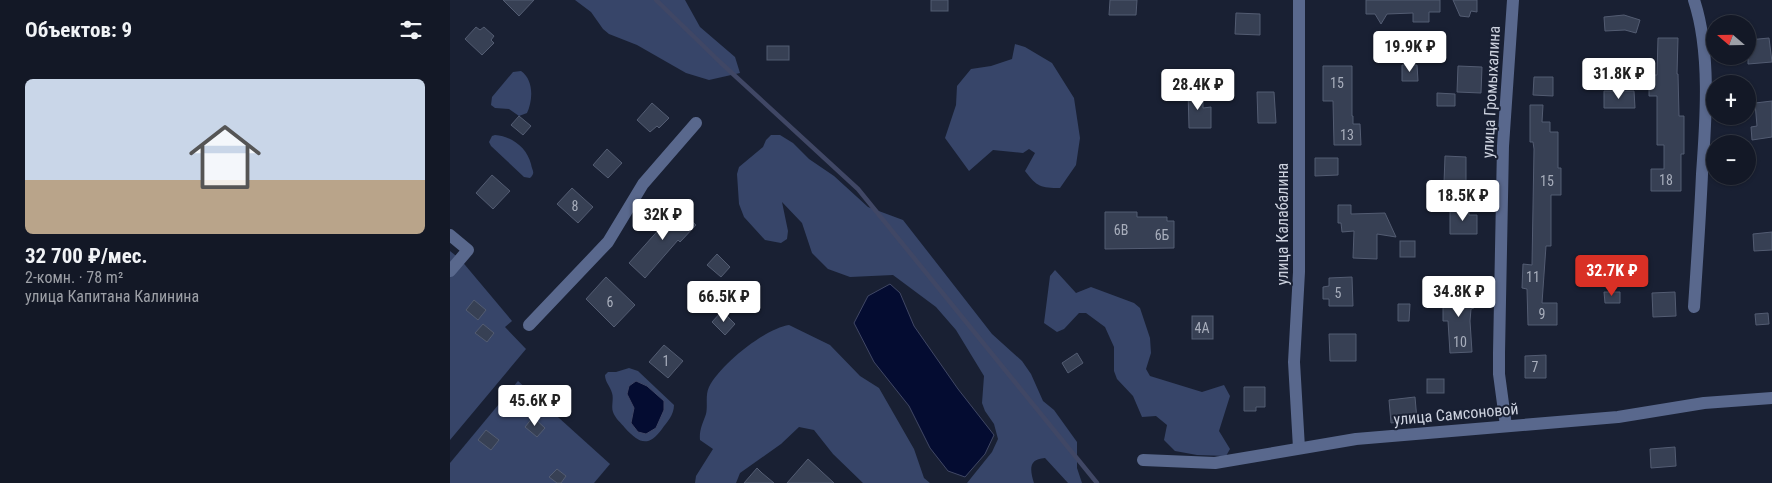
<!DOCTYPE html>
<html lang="ru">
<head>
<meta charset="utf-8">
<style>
  body { margin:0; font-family:"Roboto Condensed",sans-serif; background:#1c212e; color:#f1f3f6; height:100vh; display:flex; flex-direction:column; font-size:19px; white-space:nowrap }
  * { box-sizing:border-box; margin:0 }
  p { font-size:16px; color:#9da0a7 }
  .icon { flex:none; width:28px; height:28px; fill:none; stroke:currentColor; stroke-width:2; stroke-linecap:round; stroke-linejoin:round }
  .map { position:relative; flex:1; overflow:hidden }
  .details { display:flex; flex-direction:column; background:#131826; width:450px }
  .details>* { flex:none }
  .needle { width:32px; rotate:290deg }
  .tools { position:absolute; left:1256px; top:15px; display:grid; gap:10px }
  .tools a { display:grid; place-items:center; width:50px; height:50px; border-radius:50%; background:#131826; box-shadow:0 1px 4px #0004,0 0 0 1px #323743; font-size:25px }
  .price { position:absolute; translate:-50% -42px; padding:0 11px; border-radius:5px; background:#fff; color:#222; font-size:16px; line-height:32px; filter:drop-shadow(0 1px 2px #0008) }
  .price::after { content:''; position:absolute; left:50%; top:30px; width:15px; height:11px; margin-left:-8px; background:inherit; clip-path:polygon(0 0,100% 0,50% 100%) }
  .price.active { background:#d93025; color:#fff }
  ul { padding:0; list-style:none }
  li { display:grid; align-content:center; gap:10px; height:265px; padding:0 25px }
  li+li { border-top:1px solid #323743 }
  li span { display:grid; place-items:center; height:155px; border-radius:8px; color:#555 }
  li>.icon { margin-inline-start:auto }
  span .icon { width:90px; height:90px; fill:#fffc; stroke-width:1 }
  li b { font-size:21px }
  h2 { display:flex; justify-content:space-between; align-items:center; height:60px; padding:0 25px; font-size:21px }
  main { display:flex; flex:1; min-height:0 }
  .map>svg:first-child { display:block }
</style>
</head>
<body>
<main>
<section class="details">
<h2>Объектов: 9<svg class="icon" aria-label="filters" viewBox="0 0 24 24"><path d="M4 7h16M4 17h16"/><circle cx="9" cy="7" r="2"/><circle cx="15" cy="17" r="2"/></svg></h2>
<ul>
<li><span style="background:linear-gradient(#c9d6e8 65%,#b9a48a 0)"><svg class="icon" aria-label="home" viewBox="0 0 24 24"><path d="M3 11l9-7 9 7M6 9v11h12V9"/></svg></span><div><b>32 700 ₽/мес.</b><p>2-комн. · 78 m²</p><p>улица Капитана Калинина</p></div></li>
</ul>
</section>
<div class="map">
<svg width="1322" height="483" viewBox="0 0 1322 483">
  <rect width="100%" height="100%" fill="#192033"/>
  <!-- green -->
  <g fill="#374569">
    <polygon points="125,0 235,0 250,27 285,57 290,73 259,80 236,73 187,45 159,34 153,29 141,12"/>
    <path d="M 565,44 L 575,47 L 602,63 L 624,98 L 630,138 L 626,165 L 610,188 C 591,188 587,187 575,171 L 585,153 L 579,149 L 573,153 L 543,150 L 519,171 L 495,138 L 506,105 L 507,86 L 521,69 L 541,66 L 562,59 Z"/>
    <path d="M 71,71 C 84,80 83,100 77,113 L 69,116 L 59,109 L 45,108 L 41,105 L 42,97 L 63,72 Z"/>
    <path d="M 45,135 C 62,136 77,148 81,164 C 82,171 86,172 80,178 L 74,177 L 41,146 L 39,142 L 42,136 Z"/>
    <path d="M 321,135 L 330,135 L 343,143 L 359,159 L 384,176 L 418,207 L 453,220 L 542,334 L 572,361 L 581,374 L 593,401 L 604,410 L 627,442 L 627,468 L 632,483 L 618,483 L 595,458 C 578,459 580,470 584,483 L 517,483 L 542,452 L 548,439 L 544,424 L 535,411 L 532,403 L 534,376 L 506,330 L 486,307 L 443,275 L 400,277 L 378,269 L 362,253 L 352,223 L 332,202 L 338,231 L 337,239 L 331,243 L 315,240 L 294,217 L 289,204 L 287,174 L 289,167 L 313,147 L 316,140 Z"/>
    <polygon points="0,251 10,259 62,321 55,327 76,349 0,440"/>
    <polygon points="605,270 626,293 641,287 684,303 690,308 700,338 701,353 696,369 700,376 752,392 774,385 780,396 769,431 780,449 776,456 747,455 725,451 714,440 717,425 706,416 692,417 683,396 667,379 664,371 664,347 655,327 636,313 629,313 614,329 607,332 594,323 600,276"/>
    <path d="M 339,325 L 380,345 L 410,376 L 429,388 L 464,449 L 474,478 L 480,483 L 413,483 L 383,454 L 364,430 L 349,427 L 331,444 L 290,473 L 286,483 L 245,483 L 246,476 L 263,449 L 250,440 C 249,430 253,423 256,414 C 258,406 255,395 259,387 C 270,365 314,329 339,325 Z"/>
    <path d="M 179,368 L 188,371 L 224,405 C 224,415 217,422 212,429 C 198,448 189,443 175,428 C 171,423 165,418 163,412 C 161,406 164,399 162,393 C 160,386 155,382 155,375 L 158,372 L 166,372 Z"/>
    <polygon points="68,381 160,464 144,483 0,483 0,463"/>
  </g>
  <!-- water -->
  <g fill="#040c31" stroke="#404765">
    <polygon points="440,284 450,293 464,326 508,389 544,435 535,454 515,477 498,471 480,448 459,406 424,362 404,323 418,296"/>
    <polygon points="186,381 197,386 214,401 214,410 206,428 196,434 188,432 181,423 184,408 177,394 179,386"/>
  </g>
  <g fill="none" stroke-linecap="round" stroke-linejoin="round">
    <!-- stream -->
    <polyline stroke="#404765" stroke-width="4.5" points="206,0 271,63 408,189 647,483"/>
  </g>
  <!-- building -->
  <g fill="#374054" stroke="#535c72">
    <polygon points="53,0 84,0 69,16"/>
    <rect x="481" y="0" width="17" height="11"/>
    <polygon points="660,0 687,0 686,15 659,15"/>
    <polygon points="916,0 990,0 990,12 979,12 979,22 963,22 963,13 937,14 931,24 925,14 916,14"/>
    <polygon points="1003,0 1027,0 1027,12 1021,11 1019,17 1010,16"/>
    <polygon points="786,13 810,14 810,35 785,34"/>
    <polygon points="1174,15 1190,20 1186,33 1175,30 1155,31 1154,17"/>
    <polygon points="26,27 30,30 34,27 44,36 41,40 44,43 32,55 15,39"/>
    <polygon points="1208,38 1228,38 1227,74 1228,74 1229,116 1234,116 1234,154 1231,154 1231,191 1201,191 1201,169 1214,169 1214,145 1207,145 1207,96 1199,96 1199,75 1207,75"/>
    <polygon points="1319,38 1322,62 1298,64 1298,40"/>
    <rect x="317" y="46" width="22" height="14"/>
    <polygon points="952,65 967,65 968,81 952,81"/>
    <polygon points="873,66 902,66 902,116 903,116 903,124 910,124 911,145 884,145 883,101 873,101"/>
    <polygon points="1008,66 1032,67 1031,93 1007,92"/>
    <polygon points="1084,77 1103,77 1103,96 1083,95"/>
    <polygon points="738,90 753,90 753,108 761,107 761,128 739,128"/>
    <polygon points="1154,91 1184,91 1185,108 1154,108"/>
    <polygon points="807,92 824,92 826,123 808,123"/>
    <polygon points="987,93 1005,94 1005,106 987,106"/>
    <polygon points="1322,101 1322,137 1302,140 1301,127 1307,126 1305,103"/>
    <polygon points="202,103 219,118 209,128 207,126 200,132 187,120"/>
    <polygon points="1080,105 1093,105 1092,122 1100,122 1100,132 1108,132 1108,168 1111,168 1111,195 1101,195 1101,246 1096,246 1092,303 1107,303 1107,325 1078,325 1077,289 1072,288 1073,264 1082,265 1084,149 1083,142 1080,142"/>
    <polygon points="69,116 81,126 73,135 61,125"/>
    <polygon points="157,149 172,163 158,178 143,165"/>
    <polygon points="995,156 1016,157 1016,184 994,183"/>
    <polygon points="865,158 888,158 888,175 865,176"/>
    <polygon points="42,175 60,191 43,209 26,193"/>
    <polygon points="122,188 143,207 128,223 107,204"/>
    <polygon points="888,205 901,205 901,214 935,213 946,237 927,234 927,259 903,258 904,231 892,232 891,223 888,223"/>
    <polygon points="225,206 246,225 230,242 228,240 195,278 179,263 212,226 209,223"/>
    <polygon points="1000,208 1019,208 1019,215 1027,215 1027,234 1000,234"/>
    <polygon points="655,212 687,212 687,217 717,217 717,221 724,221 724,248 655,249"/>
    <polygon points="1322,232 1322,250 1304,251 1303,234"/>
    <rect x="950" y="241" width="15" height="16"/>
    <polygon points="267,254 280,267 271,277 257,265"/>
    <polygon points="156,277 185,305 164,327 136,299"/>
    <polygon points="902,277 903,306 879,306 879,299 873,299 873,287 879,286 879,278"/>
    <polygon points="1024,287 1024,308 1021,309 1020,321 1022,352 1000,353 998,321 993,321 993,298 995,298 995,288"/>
    <polygon points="1154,292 1170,292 1170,303 1155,303"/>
    <polygon points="1225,292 1226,316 1203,317 1202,293"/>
    <polygon points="24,300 36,310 28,320 16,310"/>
    <polygon points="948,304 960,304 959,321 948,321"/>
    <polygon points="272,311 285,324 275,335 262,322"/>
    <polygon points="1318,313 1319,324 1306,325 1305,314"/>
    <rect x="742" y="316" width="21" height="23"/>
    <polygon points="33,324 44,333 37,342 25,333"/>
    <polygon points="879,334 906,334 906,361 880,361"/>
    <polygon points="214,345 233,361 218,378 199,362"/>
    <polygon points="627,353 633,363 618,373 612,363"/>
    <polygon points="1096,355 1096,378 1075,378 1075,356"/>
    <rect x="977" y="379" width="17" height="14"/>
    <polygon points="794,387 815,387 815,407 806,407 806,411 794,411"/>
    <polygon points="965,397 967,420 941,423 939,400"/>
    <polygon points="83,417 95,428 87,437 75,427"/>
    <polygon points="36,430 49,440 41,450 28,440"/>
    <polygon points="1225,447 1226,466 1201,468 1200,449"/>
    <polygon points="358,459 384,483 337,483"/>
    <polygon points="307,468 312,473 324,483 294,483"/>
    <polygon points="107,469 116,476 111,483 107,483 99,477"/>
  </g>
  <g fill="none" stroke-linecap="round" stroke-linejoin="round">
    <!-- minor -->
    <g stroke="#59688d" stroke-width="12">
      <polyline points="849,0 849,272 844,362 849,448"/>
      <polyline points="0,235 18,250 0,271"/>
      <path d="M 1244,307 C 1247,263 1250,219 1252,174 C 1256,120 1261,51 1244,0"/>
      <polyline points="79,325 158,242 193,184 246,123"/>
      <polyline points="1056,426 1049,374 1049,353 1053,146 1063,0"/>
      <polyline points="693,460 765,463 906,439 1168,417 1254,403 1322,398"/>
    </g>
  </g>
  <g text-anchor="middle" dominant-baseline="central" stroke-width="4" stroke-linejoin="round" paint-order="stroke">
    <!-- number labels -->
    <g font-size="14" fill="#a8aebc">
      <text x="887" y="83">15</text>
      <text x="897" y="135">13</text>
      <text x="1216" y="180">18</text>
      <text x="1097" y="181">15</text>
      <text x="125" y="206">8</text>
      <text x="671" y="230">6В</text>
      <text x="712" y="235">6Б</text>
      <text x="1083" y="277">11</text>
      <text x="888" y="293">5</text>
      <text x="160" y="302">6</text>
      <text x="1092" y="314">9</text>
      <text x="752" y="328">4А</text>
      <text x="1010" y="342">10</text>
      <text x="216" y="361">1</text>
      <text x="1085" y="367">7</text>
    </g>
    <!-- street labels -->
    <g font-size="16" fill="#cdd2df" stroke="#192033">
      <text transform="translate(1041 92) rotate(-87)">улица Громыхалина</text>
      <text transform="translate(832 224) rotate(-90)">улица Калабалина</text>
      <text transform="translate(1006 414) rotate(-5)">улица Самсоновой</text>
    </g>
  </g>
</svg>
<div class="tools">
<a><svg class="needle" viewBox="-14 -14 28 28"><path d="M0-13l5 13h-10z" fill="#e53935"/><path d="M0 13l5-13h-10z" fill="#9da0a7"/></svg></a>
<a>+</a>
<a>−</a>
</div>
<b class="price" style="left:960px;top:73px">19.9K ₽</b>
<b class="price" style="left:1169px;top:100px">31.8K ₽</b>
<b class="price" style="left:748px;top:111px">28.4K ₽</b>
<b class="price" style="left:1013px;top:222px">18.5K ₽</b>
<b class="price" style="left:213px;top:241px">32K ₽</b>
<b class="price active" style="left:1162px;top:297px">32.7K ₽</b>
<b class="price" style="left:1009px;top:318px">34.8K ₽</b>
<b class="price" style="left:274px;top:323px">66.5K ₽</b>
<b class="price" style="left:85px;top:427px">45.6K ₽</b>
</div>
</main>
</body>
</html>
